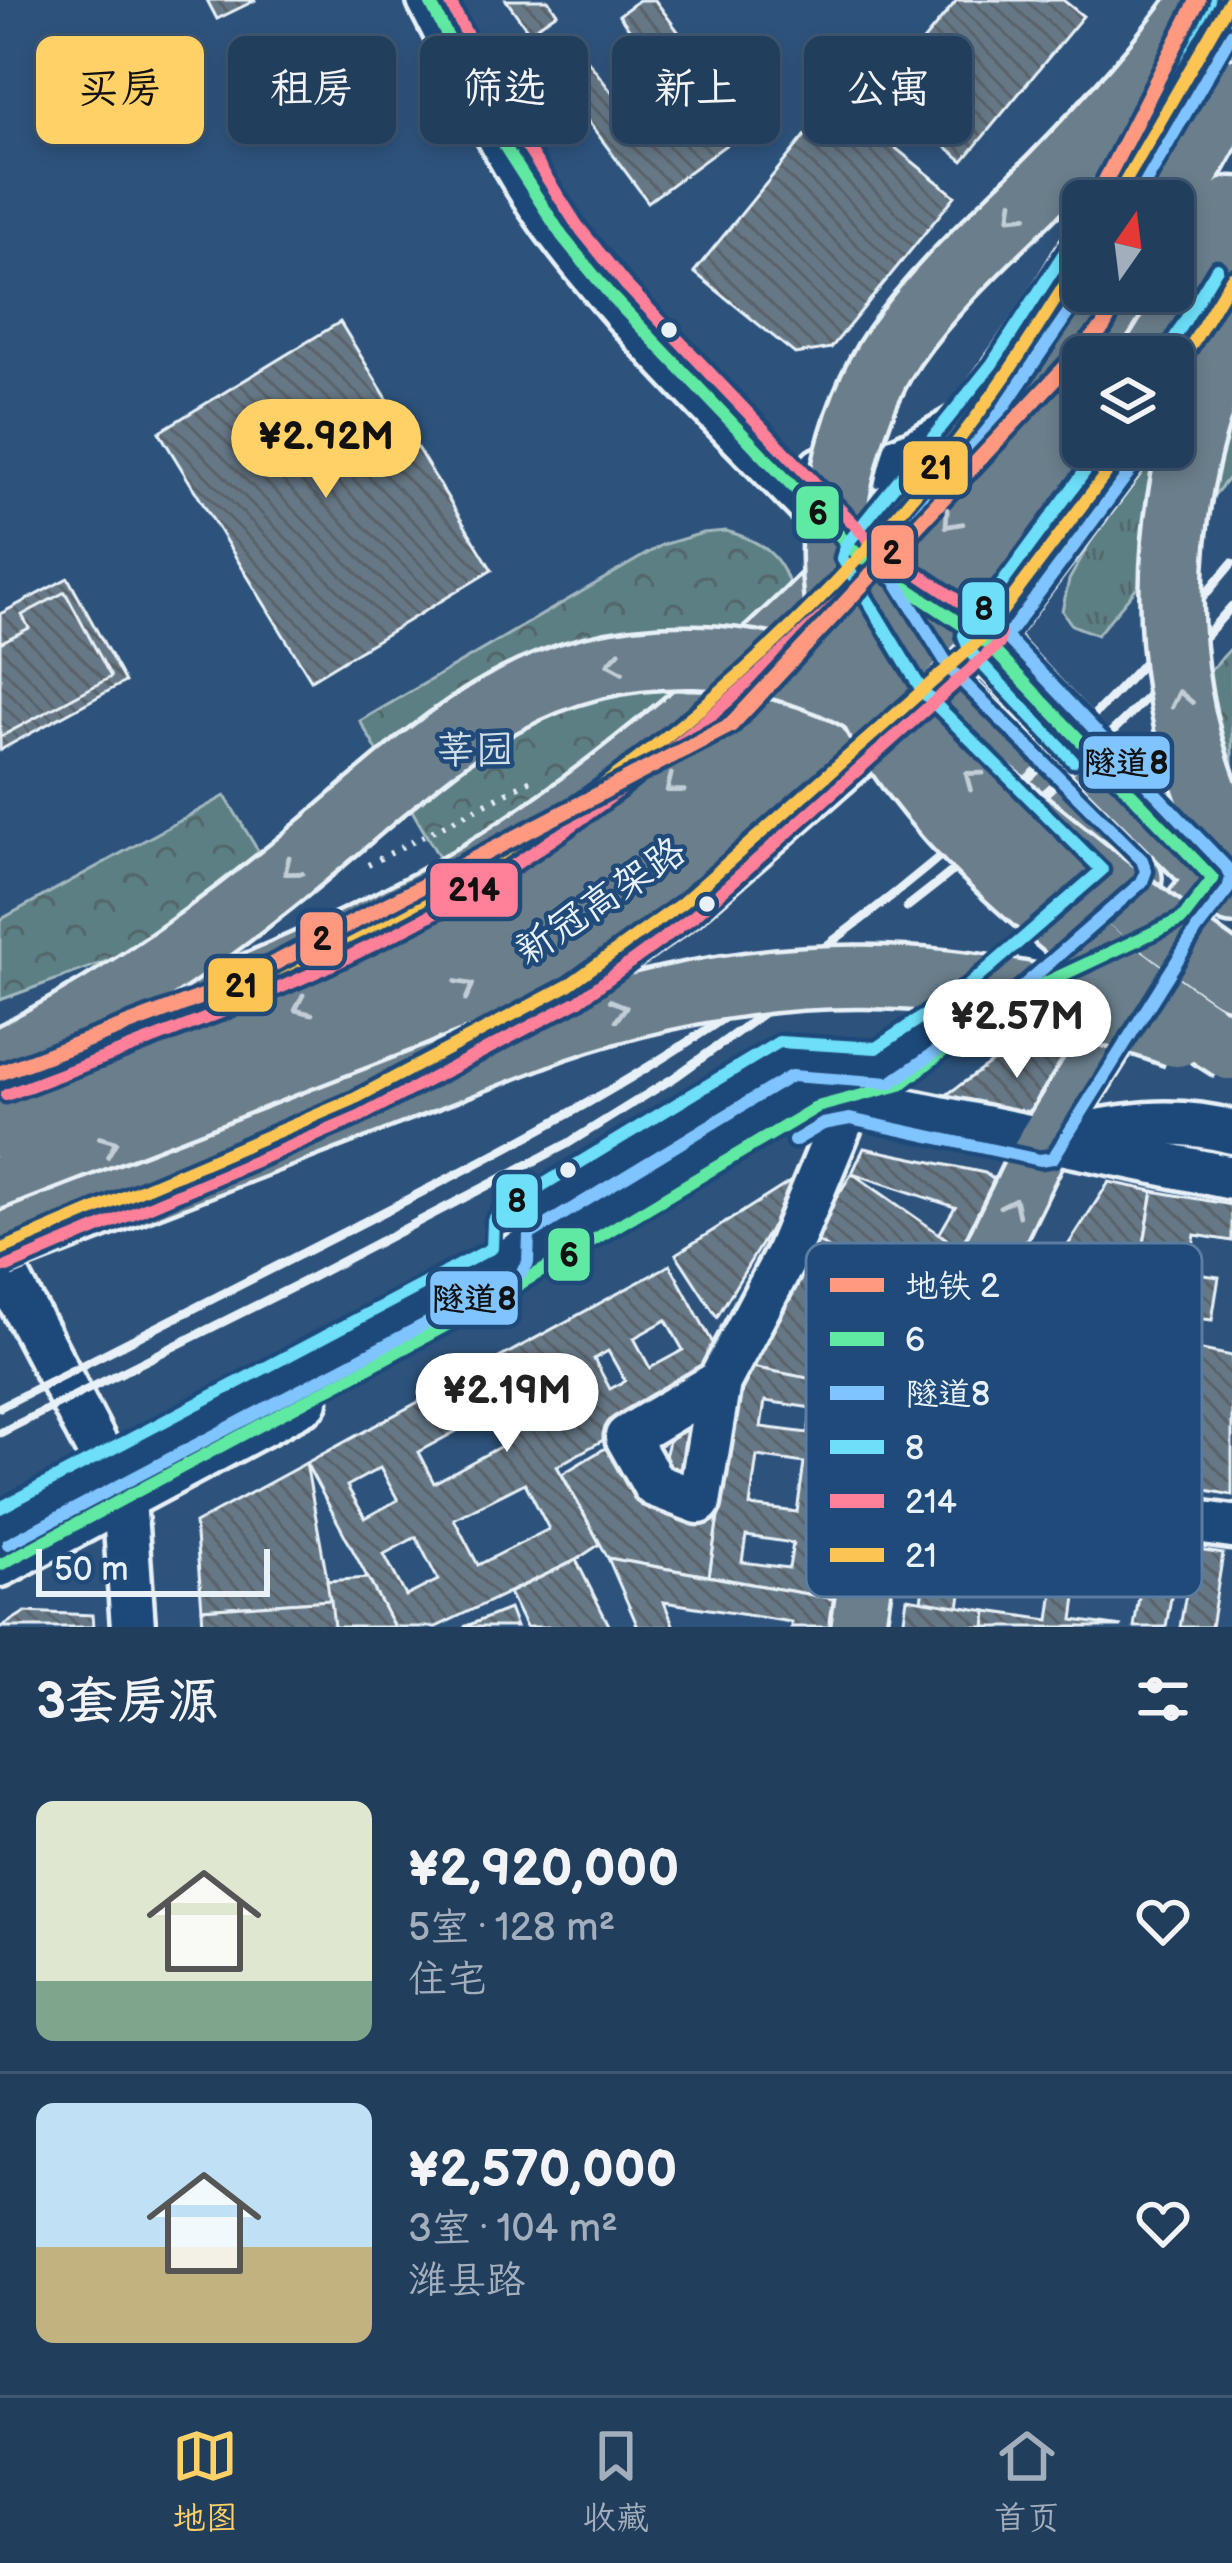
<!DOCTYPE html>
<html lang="zh">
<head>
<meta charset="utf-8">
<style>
  body { margin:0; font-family:"Balsamiq Sans","LXGW WenKai TC",sans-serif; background:#2a4563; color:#f1f3f6; height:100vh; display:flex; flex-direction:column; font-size:45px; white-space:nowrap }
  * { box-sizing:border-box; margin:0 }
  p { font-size:39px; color:#a2aebc }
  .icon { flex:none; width:66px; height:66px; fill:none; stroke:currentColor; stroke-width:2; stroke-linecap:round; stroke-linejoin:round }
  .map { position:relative; height:1627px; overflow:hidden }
  .drawer { display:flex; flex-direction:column; background:#223e5d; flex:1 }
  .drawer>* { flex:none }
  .guide { position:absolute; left:36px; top:36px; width:1161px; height:108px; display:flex; gap:24px }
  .needle { width:78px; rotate:14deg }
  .buttons { position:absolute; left:1062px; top:180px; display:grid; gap:24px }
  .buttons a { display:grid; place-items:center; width:132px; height:132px; border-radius:18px; background:#223e5d; box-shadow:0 6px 18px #0003,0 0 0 3px #3f5772; font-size:60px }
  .scale { position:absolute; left:36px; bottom:30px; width:234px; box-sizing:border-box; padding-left:12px; border:6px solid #e8f1f8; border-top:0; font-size:33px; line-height:42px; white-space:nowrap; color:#e8f1f8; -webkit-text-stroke:9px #1f4a7a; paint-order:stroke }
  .price { position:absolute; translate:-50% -102px; padding:0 27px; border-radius:42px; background:#fff; color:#222; font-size:39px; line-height:78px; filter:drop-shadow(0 3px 6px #0008) }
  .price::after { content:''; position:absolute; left:50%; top:72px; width:36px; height:27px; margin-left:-18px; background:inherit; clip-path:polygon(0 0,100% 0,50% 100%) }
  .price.on { background:#ffd166; color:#111 }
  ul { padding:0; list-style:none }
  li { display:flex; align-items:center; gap:36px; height:300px; padding:0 36px }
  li+li { border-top:3px solid #3f5772 }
  li span { display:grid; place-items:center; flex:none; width:336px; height:240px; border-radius:18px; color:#555 }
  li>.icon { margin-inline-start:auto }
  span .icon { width:144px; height:144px; fill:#fffc; stroke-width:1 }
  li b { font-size:51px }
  h2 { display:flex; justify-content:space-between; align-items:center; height:144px; padding:0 36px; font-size:51px }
  .tag { padding:0 42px; border-radius:18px; background:#223e5d; box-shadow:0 6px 18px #0003,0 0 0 3px #3f5772; font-size:42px; line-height:108px }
  .tag.on { background:#ffd166; color:#111 }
  .menu { display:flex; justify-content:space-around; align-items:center; height:168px; border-top:3px solid #3f5772; background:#223e5d; font-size:33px; color:#a2aebc }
  .menu a { display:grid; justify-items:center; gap:6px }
  .menu .on { color:#ffd166 }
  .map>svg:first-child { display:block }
</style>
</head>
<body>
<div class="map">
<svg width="1232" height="1627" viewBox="0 0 1232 1627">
  <defs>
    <pattern id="grass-tufts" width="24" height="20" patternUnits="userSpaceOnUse" patternTransform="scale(3)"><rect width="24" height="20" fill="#5c7f84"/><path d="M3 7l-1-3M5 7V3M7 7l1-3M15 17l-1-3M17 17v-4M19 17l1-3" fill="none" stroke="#52666a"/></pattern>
    <pattern id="forest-crowns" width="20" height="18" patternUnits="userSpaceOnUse" patternTransform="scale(3)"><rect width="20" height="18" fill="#5c7f84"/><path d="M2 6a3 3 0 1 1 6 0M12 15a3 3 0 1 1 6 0" fill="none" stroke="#52666a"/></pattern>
    <pattern id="building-back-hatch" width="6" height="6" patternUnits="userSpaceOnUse" patternTransform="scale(3)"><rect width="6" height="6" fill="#667886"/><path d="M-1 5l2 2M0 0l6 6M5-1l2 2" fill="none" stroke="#58626b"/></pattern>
  </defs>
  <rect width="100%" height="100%" fill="#2d537c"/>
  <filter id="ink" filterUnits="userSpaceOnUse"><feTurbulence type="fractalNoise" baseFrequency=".00833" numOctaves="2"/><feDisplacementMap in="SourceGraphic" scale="24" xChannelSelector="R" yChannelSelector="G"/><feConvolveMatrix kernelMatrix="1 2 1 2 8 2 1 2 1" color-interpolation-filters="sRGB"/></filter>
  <g filter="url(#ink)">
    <!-- grass -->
    <polygon fill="url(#grass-tufts)" stroke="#a2b8be" stroke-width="3" points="1232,287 1232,474 1097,635 1072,625 1062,611 1069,580 1143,447 1173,447"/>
    <!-- forest -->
    <g fill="url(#forest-crowns)" stroke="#a2b8be" stroke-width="3">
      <path d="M 726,531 C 762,541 785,557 792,596 L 450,876 L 360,721 L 662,545 L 703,533 Z"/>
      <polygon points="1232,647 1232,769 1206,811 1127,761"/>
      <polygon points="225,796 263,859 121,956 0,1000 0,920"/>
    </g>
    <!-- building -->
    <g fill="url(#building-back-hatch)" stroke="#e8f1f8" stroke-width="3" fill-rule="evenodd">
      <polygon points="207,0 256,0 217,19"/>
      <polygon points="506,0 548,0 557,13 529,32"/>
      <polygon points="639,0 655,0 749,128 648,202 544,62 573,41 646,138 687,108 619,15"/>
      <polygon points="957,0 1063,0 1083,16 963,161 880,93"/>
      <polygon points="835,99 955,196 831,348 795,354 694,272"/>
      <polygon points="340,322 492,570 311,680 159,432"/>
      <polygon points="68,578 125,682 0,750 0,614"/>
      <polygon points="65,592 111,677 0,737 0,643 29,628 22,615"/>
      <polygon points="1034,1032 1076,1053 1046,1113 1030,1111 1021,1127 942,1098"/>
      <polygon points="864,1148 985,1173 1005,1188 971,1256 938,1236 955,1207 852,1173"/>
      <polygon points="804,1173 717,1317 676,1254"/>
      <polygon points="852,1173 971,1256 930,1305 811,1238"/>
      <polygon points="1109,1182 1153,1191 1137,1285 1065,1250"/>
      <polygon points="1153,1191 1232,1205 1232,1241 1195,1235 1185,1293 1137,1285"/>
      <polygon points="811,1238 930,1305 881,1393 741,1365"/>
      <path d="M 670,1265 L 720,1356 L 710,1380 L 557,1466 L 600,1544 L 576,1560 L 436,1627 L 394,1627 L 306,1463 ZM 666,1320 L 683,1350 L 650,1368 L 634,1338 ZM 608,1351 L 625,1381 L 610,1389 L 594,1359 ZM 568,1372 L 584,1402 L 551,1420 L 535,1389 ZM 484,1416 L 501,1446 L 434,1483 L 418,1452 ZM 380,1468 L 398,1500 L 365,1518 L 347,1486 ZM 525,1483 L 549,1529 L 478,1565 L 454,1519 ZM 416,1537 L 438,1580 L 406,1596 L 384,1554 Z"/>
      <polygon points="1189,1273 1219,1277 1212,1320 1183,1316"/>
      <polygon points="1127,1335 1232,1356 1232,1495 1101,1470"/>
      <path d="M 741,1365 L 833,1383 L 826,1429 L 842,1385 L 869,1390 L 834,1468 L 818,1596 L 709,1576 ZM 765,1401 L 812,1408 L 808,1433 L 761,1427 ZM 757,1456 L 804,1463 L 797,1512 L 750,1506 ZM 746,1536 L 793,1543 L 789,1568 L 742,1562 Z"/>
      <polygon points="674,1421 693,1425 681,1477 661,1473"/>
      <polygon points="617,1441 656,1500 718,1516 709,1576 608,1558 562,1474"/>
      <polygon points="306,1463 331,1600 202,1609 195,1523"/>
      <polygon points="958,1514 1074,1530 1068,1572 967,1556 959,1607 921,1601 930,1538 942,1522"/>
      <polygon points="1148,1542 1223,1554 1211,1627 1180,1627 1188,1582 1174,1580 1166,1627 1134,1627"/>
      <polygon points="608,1558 834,1599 831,1627 791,1627 791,1622 664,1602 674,1627 638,1627"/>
      <polygon points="576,1560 610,1627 526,1627 509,1593"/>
      <polygon points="1056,1570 1079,1574 1073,1620 1122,1627 985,1627 987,1611 1049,1620"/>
      <polygon points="368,1578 394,1627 334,1627 327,1581"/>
      <polygon points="907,1598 987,1611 985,1627 903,1627"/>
      <polygon points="331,1600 334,1627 203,1627 202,1609"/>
      <polygon points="509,1609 516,1627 464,1627"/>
      <polygon points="25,1612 92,1615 93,1627 1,1627"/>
    </g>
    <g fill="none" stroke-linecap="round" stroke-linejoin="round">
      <defs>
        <g id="minor">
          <path d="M 429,0 C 471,81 509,168 565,240 C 648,348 751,444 846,543"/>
          <path d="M 821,469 C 875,476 914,453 958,427"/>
          <polyline points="828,1095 1232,1178"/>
          <path d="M 1063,1138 C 1123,1125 1172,1116 1232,1132"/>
          <polyline points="535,1212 787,1058 855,1065"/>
          <polyline points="0,1262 124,1499 133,1627"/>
          <polyline points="719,1382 627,1437 654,1485 699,1502 719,1382 786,1256 850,1101"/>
          <polyline points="880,1478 1232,1527"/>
          <polyline points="0,1528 510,1259 803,1088 881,1067 979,1000 1083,910"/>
          <polyline points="0,1565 306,1401"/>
        </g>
        <g id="major">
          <polyline points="1114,201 1227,6"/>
          <polyline points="1173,376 1232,277"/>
          <polyline points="953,619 982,638 1106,771 1232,897"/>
          <polyline points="920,654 937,681 1135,878"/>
          <polyline points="465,1040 567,986 682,903 937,681 982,638 1126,447"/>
          <path d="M 40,1063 C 179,1010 319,958 449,885 C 533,837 612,777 686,715 C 842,584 982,434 1083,256"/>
          <polyline points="858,1627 880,1478 1044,1142 1182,919 1213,879"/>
        </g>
        <g id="highway">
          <polyline points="1171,201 1232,90"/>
          <polyline points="1144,357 1232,208"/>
          <path d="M 0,1127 C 159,1067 319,1007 468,923 C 599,849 714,756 823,653"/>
          <path d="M 0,1187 C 146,1132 292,1077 431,1007 C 588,928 735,820 861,697"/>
        </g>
      </defs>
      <!-- minor casing -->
      <use href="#minor" stroke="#e8f1f8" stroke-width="51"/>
      <!-- major casing -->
      <use href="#major" stroke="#e8f1f8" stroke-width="60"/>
      <!-- highway casing -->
      <use href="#highway" stroke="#e8f1f8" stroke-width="69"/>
      <!-- path -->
      <polyline stroke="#e8f1f8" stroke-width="6" stroke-dasharray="3 9" stroke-linecap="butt" points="368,865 537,777"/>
      <!-- minor -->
      <use href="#minor" stroke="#1f4a7a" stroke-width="42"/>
      <!-- major -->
      <use href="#major" stroke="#6b7e8b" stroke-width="51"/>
      <!-- highway -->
      <use href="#highway" stroke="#6b7e8b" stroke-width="60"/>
      <!-- rail -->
      <g stroke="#e8f1f8" stroke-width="9">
        <path d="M 907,907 C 1025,816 1135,718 1232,606"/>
        <path d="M 0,1407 C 119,1347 237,1286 356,1226 C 477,1164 599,1102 712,1026 C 907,897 1083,743 1232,563"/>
        <polyline points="0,1433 297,1285 567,1144 675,1077 855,947"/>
      </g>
      <defs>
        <g id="highway-bridge">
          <path d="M 1204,0 C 1158,65 1105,123 1050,179 C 996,233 938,283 894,346 C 866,386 851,432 841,480 C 802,667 910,795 1042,908 C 1102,960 1164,1008 1232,1050"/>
          <path d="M 1232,331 C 1155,494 1148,687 1232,849"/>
          <path d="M 823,653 C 936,544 1037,426 1119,291"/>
          <polyline points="861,697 967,589 1083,446"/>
          <path d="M 0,1060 C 98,1013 189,950 274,882 C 412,774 502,653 695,657 C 754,658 817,673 868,704 C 925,737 978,782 1029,823 C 1095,877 1162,929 1232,977"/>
          <path d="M 0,1245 L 553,1030 C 767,957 963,959 1176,1036"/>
        </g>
      </defs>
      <!-- highway-bridge casing -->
      <use href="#highway-bridge" stroke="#e8f1f8" stroke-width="69" stroke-linecap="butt"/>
      <!-- highway-bridge -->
      <use href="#highway-bridge" stroke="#6b7e8b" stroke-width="60"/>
      <defs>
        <polyline id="bus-1" points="0,1565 486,1304 817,1107 900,1085 1009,1000 1182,919 1213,879 982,638 860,557 611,296 562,236 498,136 429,0"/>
        <g id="bus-2">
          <polyline points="1135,201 1232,33"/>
          <polyline points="794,1141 823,1124 850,1119 1040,1160 1053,1158 1197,929 1228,889 1231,878 1226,867 1006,637 1140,458"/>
          <polyline points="8,1544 520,1274 528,1263 529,1235 791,1076 890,1083 991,1014 1142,882 1146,871 1142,860 951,670 882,559 993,423 1083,291"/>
        </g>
        <g id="bus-3">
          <polyline points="1098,192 1209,0"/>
          <polyline points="1163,357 1217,268"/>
          <polyline points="1073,761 969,650 964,635 1103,447"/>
          <polyline points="0,1508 492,1248 493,1221 500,1211 779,1042 876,1048 968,986 1102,870 923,692 842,558 846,545 992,364 1068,247"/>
        </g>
        <g id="bus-4">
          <path d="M 6,1095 C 160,1036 316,982 459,899 C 612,810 743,691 872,570"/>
          <polyline points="7,1267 359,1117 578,1001 694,916 999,644 1000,634 993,624 872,543 625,284 577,225 514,127 449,0"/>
        </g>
        <g id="bus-5">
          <polyline points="1114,201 1230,0"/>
          <polyline points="1173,376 1232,277"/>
          <path d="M 0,1078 C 133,1028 268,980 395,914 C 612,802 812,630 961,437 C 1006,379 1044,318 1083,256"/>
          <polyline points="0,1250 352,1100 567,986 682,903 982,638 1126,447"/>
        </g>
      </defs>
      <!-- bus-1 casing -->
      <use href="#bus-1" stroke="#1f4a7a" stroke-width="21"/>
      <!-- bus-2 casing -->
      <use href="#bus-2" stroke="#1f4a7a" stroke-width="21"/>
      <!-- bus-3 casing -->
      <use href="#bus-3" stroke="#1f4a7a" stroke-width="21"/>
      <!-- bus-4 casing -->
      <use href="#bus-4" stroke="#1f4a7a" stroke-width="21"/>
      <!-- bus-5 casing -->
      <use href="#bus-5" stroke="#1f4a7a" stroke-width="21"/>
      <!-- bus-1 -->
      <use href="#bus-1" stroke="#60e9a3" stroke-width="12"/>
      <!-- bus-2 -->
      <use href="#bus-2" stroke="#80c4ff" stroke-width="12"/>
      <!-- bus-3 -->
      <use href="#bus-3" stroke="#6ddff8" stroke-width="12"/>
      <!-- bus-4 -->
      <use href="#bus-4" stroke="#ff8098" stroke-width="12"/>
      <!-- bus-5 -->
      <use href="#bus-5" stroke="#fcc553" stroke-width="12"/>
      <defs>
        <g id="metro-1">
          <polyline points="1095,201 1198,0"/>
          <polyline points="0,1073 233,985 731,725 1103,327 1122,291"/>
        </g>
      </defs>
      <!-- metro-1 casing -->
      <use href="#metro-1" stroke="#1f4a7a" stroke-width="24"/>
      <!-- metro-1 -->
      <use href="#metro-1" stroke="#ff9a80" stroke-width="15"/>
    </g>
    <!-- one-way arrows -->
    <defs><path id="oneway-chevron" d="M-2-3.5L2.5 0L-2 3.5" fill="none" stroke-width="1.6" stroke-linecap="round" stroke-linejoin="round" transform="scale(3)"/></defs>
    <g stroke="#c2ced7">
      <use href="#oneway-chevron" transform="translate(1015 213) rotate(136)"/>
      <use href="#oneway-chevron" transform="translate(951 521) rotate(132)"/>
      <use href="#oneway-chevron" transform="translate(615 663) rotate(171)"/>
      <use href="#oneway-chevron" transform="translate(1181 699) rotate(-102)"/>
      <use href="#oneway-chevron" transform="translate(972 778) rotate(-143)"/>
      <use href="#oneway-chevron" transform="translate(673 786) rotate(142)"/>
      <use href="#oneway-chevron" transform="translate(291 869) rotate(141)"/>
      <use href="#oneway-chevron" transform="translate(466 988) rotate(-28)"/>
      <use href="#oneway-chevron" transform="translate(302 1007) rotate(155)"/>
      <use href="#oneway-chevron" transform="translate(619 1009) rotate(-16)"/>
      <use href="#oneway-chevron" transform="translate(109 1145) rotate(-22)"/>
      <use href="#oneway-chevron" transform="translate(1012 1206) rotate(-64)"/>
    </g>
  </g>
  <!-- markers -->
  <g fill="#e8f1f8" stroke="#1f4a7a" stroke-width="4.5">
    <circle cx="669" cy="330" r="10"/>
    <circle cx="707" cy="904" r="10"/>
    <circle cx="568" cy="1170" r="10"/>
  </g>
  <g text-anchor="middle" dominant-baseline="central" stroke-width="9" stroke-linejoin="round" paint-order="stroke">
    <!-- park labels -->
    <g font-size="39" fill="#d3e0e7" stroke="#1f4a7a">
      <text x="475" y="751">莘园</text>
    </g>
    <!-- street labels -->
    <g font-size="39" fill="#e8f1f8" stroke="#1f4a7a">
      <text transform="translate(601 902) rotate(-34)">新冠高架路</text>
    </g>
  </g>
  <!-- legend -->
  <rect x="806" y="1243" width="396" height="354" rx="18" fill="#1f4a7a" stroke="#5b7ca0" stroke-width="3"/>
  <rect x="830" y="1278" width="54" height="14" fill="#ff9a80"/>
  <rect x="830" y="1332" width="54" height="14" fill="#60e9a3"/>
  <rect x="830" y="1386" width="54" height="14" fill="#80c4ff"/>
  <rect x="830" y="1440" width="54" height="14" fill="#6ddff8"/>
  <rect x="830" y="1494" width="54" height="14" fill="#ff8098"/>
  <rect x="830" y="1548" width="54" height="14" fill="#fcc553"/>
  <g font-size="33" fill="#e8f1f8">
    <text x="905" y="1297">地铁 2</text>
    <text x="905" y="1351">6</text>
    <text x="905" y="1405">隧道8</text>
    <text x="905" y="1459">8</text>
    <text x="905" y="1513">214</text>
    <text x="905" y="1567">21</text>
  </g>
  <g stroke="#1f4a7a" stroke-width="4.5">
    <rect x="901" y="439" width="69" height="58" rx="12" fill="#fcc553"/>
    <rect x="794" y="484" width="47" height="57" rx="12" fill="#60e9a3"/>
    <rect x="869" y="523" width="47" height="58" rx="12" fill="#ff9a80"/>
    <rect x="960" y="580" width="47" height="57" rx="12" fill="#6ddff8"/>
    <rect x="1081" y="734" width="91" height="57" rx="12" fill="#80c4ff"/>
    <rect x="428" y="861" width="92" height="58" rx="12" fill="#ff8098"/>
    <rect x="298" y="910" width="47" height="58" rx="12" fill="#ff9a80"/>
    <rect x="206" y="956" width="69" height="58" rx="12" fill="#fcc553"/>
    <rect x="494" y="1172" width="46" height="58" rx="12" fill="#6ddff8"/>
    <rect x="546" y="1226" width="46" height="57" rx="12" fill="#60e9a3"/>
    <rect x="428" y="1269" width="92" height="58" rx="12" fill="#80c4ff"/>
  </g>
  <g font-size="33" text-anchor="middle" font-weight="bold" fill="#111">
    <text x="936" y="479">21</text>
    <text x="818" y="524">6</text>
    <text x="892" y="564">2</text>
    <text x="984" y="620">8</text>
    <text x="1126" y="774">隧道8</text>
    <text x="474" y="901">214</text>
    <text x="322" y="950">2</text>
    <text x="241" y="997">21</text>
    <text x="517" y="1212">8</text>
    <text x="569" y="1266">6</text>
    <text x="474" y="1310">隧道8</text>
  </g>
</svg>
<div class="buttons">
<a><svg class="needle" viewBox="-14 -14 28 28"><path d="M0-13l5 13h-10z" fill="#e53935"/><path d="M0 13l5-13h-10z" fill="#a2aebc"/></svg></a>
<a><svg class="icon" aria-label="layers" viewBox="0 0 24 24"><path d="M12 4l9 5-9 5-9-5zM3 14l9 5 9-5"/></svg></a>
</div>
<div class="scale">50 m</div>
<b class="price on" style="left:326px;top:501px">¥2.92M</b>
<b class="price" style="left:1017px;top:1081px">¥2.57M</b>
<b class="price" style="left:507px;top:1455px">¥2.19M</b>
<div class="guide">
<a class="tag on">买房</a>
<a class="tag">租房</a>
<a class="tag">筛选</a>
<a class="tag">新上</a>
<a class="tag">公寓</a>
</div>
</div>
<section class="drawer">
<h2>3套房源<svg class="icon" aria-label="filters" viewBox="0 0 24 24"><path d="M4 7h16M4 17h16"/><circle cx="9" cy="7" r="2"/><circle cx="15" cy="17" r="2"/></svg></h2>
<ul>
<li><span style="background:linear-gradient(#dfe7d0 75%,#7fa58c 0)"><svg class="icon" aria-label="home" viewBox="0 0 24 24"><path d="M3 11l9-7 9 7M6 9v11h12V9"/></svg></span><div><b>¥2,920,000</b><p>5室 · 128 m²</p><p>住宅</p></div><svg class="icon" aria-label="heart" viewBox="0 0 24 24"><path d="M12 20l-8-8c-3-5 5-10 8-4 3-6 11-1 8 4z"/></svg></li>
<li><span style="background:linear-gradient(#bfe0f5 60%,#c2b280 0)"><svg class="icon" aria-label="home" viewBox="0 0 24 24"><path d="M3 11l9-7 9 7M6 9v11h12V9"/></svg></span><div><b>¥2,570,000</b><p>3室 · 104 m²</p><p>潍县路</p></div><svg class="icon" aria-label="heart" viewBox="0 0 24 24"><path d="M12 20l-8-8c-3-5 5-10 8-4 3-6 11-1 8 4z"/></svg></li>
</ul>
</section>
<nav class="menu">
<a class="on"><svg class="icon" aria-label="map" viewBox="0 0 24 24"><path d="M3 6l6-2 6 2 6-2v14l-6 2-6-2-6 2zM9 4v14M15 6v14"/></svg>地图</a>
<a><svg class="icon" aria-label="saved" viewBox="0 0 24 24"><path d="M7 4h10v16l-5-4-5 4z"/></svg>收藏</a>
<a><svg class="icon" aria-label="home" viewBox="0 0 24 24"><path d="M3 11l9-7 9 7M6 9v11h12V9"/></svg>首页</a>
</nav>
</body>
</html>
